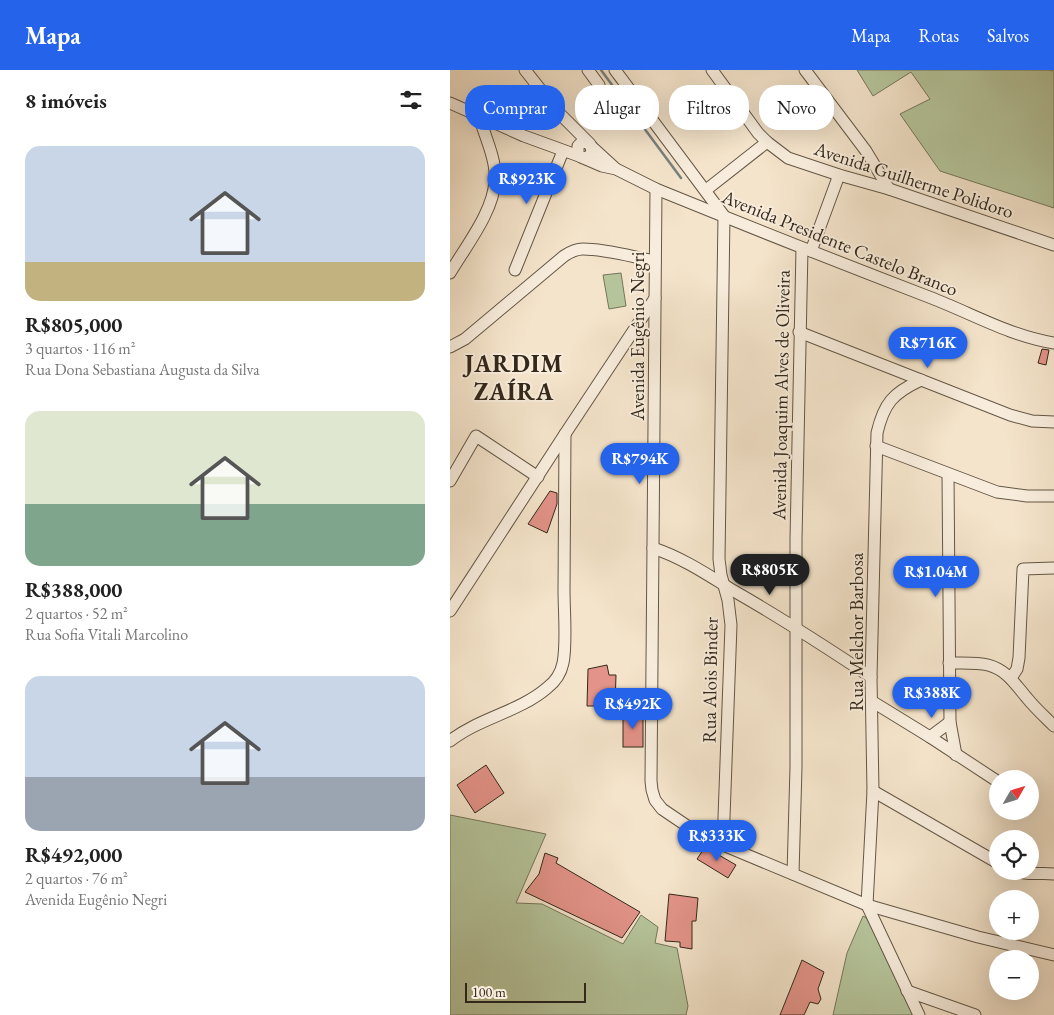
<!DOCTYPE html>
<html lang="pt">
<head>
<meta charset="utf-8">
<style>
  body { margin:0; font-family:"EB Garamond",serif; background:#f2f2f2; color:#222; height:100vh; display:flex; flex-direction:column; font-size:19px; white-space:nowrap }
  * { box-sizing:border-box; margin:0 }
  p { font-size:16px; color:#767676 }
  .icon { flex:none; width:28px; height:28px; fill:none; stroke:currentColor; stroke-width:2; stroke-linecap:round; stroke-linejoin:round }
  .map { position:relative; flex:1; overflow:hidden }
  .details { display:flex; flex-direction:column; background:#fff; width:450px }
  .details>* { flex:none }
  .top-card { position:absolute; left:15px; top:15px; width:475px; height:45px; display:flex; gap:10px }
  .needle { width:32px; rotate:51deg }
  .tools { position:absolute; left:539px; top:700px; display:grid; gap:10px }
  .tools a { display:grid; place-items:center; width:50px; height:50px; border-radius:50%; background:#fff; box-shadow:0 5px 20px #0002; font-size:25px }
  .scale { position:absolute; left:15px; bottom:12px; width:121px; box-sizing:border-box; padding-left:5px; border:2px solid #33281a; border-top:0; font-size:14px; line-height:18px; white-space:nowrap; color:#33281a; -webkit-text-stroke:4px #f8eddd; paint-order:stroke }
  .price { position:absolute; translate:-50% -42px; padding:0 11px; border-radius:18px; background:#2563eb; color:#fff; font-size:16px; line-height:32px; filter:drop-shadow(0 1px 2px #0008) }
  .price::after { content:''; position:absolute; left:50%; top:30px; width:15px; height:11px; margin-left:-8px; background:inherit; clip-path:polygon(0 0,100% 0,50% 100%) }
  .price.current { background:#222; color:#fff }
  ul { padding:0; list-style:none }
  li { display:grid; align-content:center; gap:10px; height:265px; padding:0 25px }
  li span { display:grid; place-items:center; height:155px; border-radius:15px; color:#555 }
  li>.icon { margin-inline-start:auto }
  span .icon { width:90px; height:90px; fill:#fffc; stroke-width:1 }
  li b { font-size:21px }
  h2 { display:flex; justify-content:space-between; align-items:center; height:60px; padding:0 25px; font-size:21px }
  .pill { padding:0 18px; border-radius:20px; background:#fff; box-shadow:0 5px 20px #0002; font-size:18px; line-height:45px }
  .pill.current { background:#2563eb; color:#fff }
  header { display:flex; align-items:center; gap:30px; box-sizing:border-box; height:70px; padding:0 25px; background:#2563eb; color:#fff }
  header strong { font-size:24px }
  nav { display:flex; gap:28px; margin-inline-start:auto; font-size:18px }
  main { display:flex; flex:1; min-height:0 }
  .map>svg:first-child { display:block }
</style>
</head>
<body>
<header>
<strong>Mapa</strong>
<nav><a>Mapa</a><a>Rotas</a><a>Salvos</a></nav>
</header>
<main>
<section class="details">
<h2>8 imóveis<svg class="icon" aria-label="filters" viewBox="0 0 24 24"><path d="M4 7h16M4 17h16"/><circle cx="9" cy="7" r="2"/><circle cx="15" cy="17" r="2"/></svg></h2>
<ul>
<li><span style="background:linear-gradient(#c9d6e8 75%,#c2b280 0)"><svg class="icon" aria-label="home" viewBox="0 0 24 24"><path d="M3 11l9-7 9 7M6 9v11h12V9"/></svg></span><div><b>R$805,000</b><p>3 quartos · 116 m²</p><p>Rua Dona Sebastiana Augusta da Silva</p></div></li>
<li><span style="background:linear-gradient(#dfe7d0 60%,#7fa58c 0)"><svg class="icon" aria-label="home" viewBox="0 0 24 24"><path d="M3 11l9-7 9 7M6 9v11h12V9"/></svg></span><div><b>R$388,000</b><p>2 quartos · 52 m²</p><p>Rua Sofia Vitali Marcolino</p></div></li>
<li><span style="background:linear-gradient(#c9d6e8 65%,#9aa5b1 0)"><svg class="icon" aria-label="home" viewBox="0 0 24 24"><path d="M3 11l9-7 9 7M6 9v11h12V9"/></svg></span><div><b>R$492,000</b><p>2 quartos · 76 m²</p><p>Avenida Eugênio Negri</p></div></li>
</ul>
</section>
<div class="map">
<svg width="604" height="945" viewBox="0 0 604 945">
  <rect width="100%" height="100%" fill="#f4e4cb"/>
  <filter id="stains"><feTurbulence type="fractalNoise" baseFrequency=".004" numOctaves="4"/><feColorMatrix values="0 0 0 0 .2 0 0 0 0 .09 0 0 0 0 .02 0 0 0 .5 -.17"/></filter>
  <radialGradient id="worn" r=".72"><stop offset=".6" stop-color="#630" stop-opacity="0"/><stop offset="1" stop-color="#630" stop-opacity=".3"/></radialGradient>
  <!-- green -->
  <g fill="#b6c59c" stroke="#74765b">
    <polygon points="407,0 599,0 604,1 604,138 490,101 450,44 480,29 461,2 423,26"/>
    <polygon points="171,203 176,236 159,239 153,205"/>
    <polygon points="0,745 96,764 66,833 92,834 173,874 191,845 208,857 205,873 227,878 238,936 236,945 0,945"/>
    <polygon points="413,846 424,852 466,945 383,945 397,883"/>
  </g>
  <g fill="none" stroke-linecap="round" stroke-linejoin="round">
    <!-- stream -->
    <polyline stroke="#75817f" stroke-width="2.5" points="151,0 231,108"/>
  </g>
  <!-- building -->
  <g fill="#e39389" stroke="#33281a">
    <polygon points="592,279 599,280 596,295 588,293"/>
    <polygon points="100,421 107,423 107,434 97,463 78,454"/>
    <polygon points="157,595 159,605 166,605 165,636 137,636 138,599"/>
    <rect x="173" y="643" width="20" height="34"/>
    <polygon points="36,695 54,723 25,743 7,715"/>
    <polygon points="255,777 286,795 278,808 247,789"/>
    <polygon points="95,783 108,788 106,793 190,842 172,868 75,822 89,804"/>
    <polygon points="219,824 248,828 246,851 242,851 242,879 230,877 230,872 215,871"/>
    <polygon points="352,890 374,902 368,919 371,929 368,934 360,932 354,945 330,945"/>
  </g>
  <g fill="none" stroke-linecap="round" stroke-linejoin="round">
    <defs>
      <g id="minor">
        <polyline points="75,0 109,43 140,74"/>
        <polyline points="138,0 149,15"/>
        <polyline points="165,0 274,146 269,489 271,505 278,530 281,555 273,775"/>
        <polyline points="262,0 308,63 317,72 338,88 389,105 439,119 604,175"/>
        <polyline points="355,0 416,81 439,119"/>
        <polyline points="0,33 74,66 129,86"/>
        <polyline points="142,77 166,99"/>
        <path d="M 133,88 L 138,87 L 142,83 L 141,76 L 136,72 L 131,73 L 128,76 L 128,84 L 131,87 L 152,96 L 166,99 L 206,119 C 297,156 388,192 479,227 C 521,243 560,266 604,273"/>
        <polyline points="206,119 201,711 202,720 205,730 212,739 246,762 273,775 417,835 528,867 604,885"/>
        <polyline points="256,120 317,72"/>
        <polyline points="361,181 389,105"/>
        <polyline points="65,200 113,81"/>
        <path d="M 0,203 C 16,176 44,141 45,110 C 47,91 34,64 29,46"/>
        <polyline points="349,262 560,345 582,351 604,352"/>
        <path d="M 0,277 L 15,269 L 114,186 C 120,182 126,179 133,179 C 156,179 183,187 205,191"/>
        <polyline points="426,376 547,422 577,426 604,426"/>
        <polyline points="498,404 500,652 506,685"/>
        <polyline points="0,411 26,366 88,407"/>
        <path d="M 203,478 C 233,488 258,505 284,521 C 331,548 376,577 421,607"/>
        <polyline points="0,541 115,364 205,228"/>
        <path d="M 499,593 C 512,593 526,592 538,595 C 557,600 565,614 577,628 C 585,638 595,647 604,656"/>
        <polyline points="561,608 567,599 569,588 573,499 604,498"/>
        <polyline points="423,632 480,667 547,711"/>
        <polyline points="480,667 500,652"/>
        <path d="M 0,671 C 29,648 69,642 97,618 C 105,612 111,603 113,593 C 117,574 114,541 114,520 C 114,468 115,416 115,364"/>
        <polyline points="423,721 548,793"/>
        <path d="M 564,801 C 578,806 590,802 604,804"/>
        <polyline points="343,804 346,697 346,469 352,178"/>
        <polyline points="457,921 525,945"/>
        <path d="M 469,945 L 417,835 L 423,721 L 421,607 L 427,363 C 434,333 443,323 471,310"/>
      </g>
    </defs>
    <!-- minor casing -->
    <use href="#minor" stroke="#635746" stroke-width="13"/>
    <!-- minor -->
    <use href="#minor" stroke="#f8eddd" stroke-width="11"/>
  </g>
  <g text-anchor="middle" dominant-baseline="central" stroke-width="4" stroke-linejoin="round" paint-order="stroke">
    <!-- street labels -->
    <g font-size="19" fill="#33281a" stroke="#f8eddd">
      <text transform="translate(464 110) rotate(18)">Avenida Guilherme Polidoro</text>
      <text transform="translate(390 173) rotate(22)">Avenida Presidente Castelo Branco</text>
      <text transform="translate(187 266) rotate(-90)">Avenida Eugênio Negri</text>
      <text transform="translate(331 325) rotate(-89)">Avenida Joaquim Alves de Oliveira</text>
      <text transform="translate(406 562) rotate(-90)">Rua Melchor Barbosa</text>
      <text transform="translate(260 610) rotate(-89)">Rua Alois Binder</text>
    </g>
    <!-- district labels -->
    <g font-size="24" font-weight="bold" letter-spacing="1" fill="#33281a" stroke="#f8eddd">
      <text x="64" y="293">JARDIM<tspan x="64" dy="28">ZAÍRA</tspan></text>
    </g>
  </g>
  <rect width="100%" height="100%" filter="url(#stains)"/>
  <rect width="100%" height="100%" fill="url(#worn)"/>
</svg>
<div class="tools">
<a><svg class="needle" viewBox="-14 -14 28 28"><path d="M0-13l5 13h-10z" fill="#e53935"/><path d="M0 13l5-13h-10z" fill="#767676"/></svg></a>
<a><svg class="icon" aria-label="locate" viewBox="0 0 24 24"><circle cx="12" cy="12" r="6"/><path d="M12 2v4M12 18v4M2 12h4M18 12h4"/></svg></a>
<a>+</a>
<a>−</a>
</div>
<div class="scale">100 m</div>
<b class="price" style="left:77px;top:135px">R$923K</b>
<b class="price" style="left:478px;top:299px">R$716K</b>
<b class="price" style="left:190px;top:415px">R$794K</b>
<b class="price current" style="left:320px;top:526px">R$805K</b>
<b class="price" style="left:486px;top:528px">R$1.04M</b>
<b class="price" style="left:482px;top:649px">R$388K</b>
<b class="price" style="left:183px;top:660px">R$492K</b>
<b class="price" style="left:267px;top:792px">R$333K</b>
<div class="top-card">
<a class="pill current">Comprar</a>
<a class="pill">Alugar</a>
<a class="pill">Filtros</a>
<a class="pill">Novo</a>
</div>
</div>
</main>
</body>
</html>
